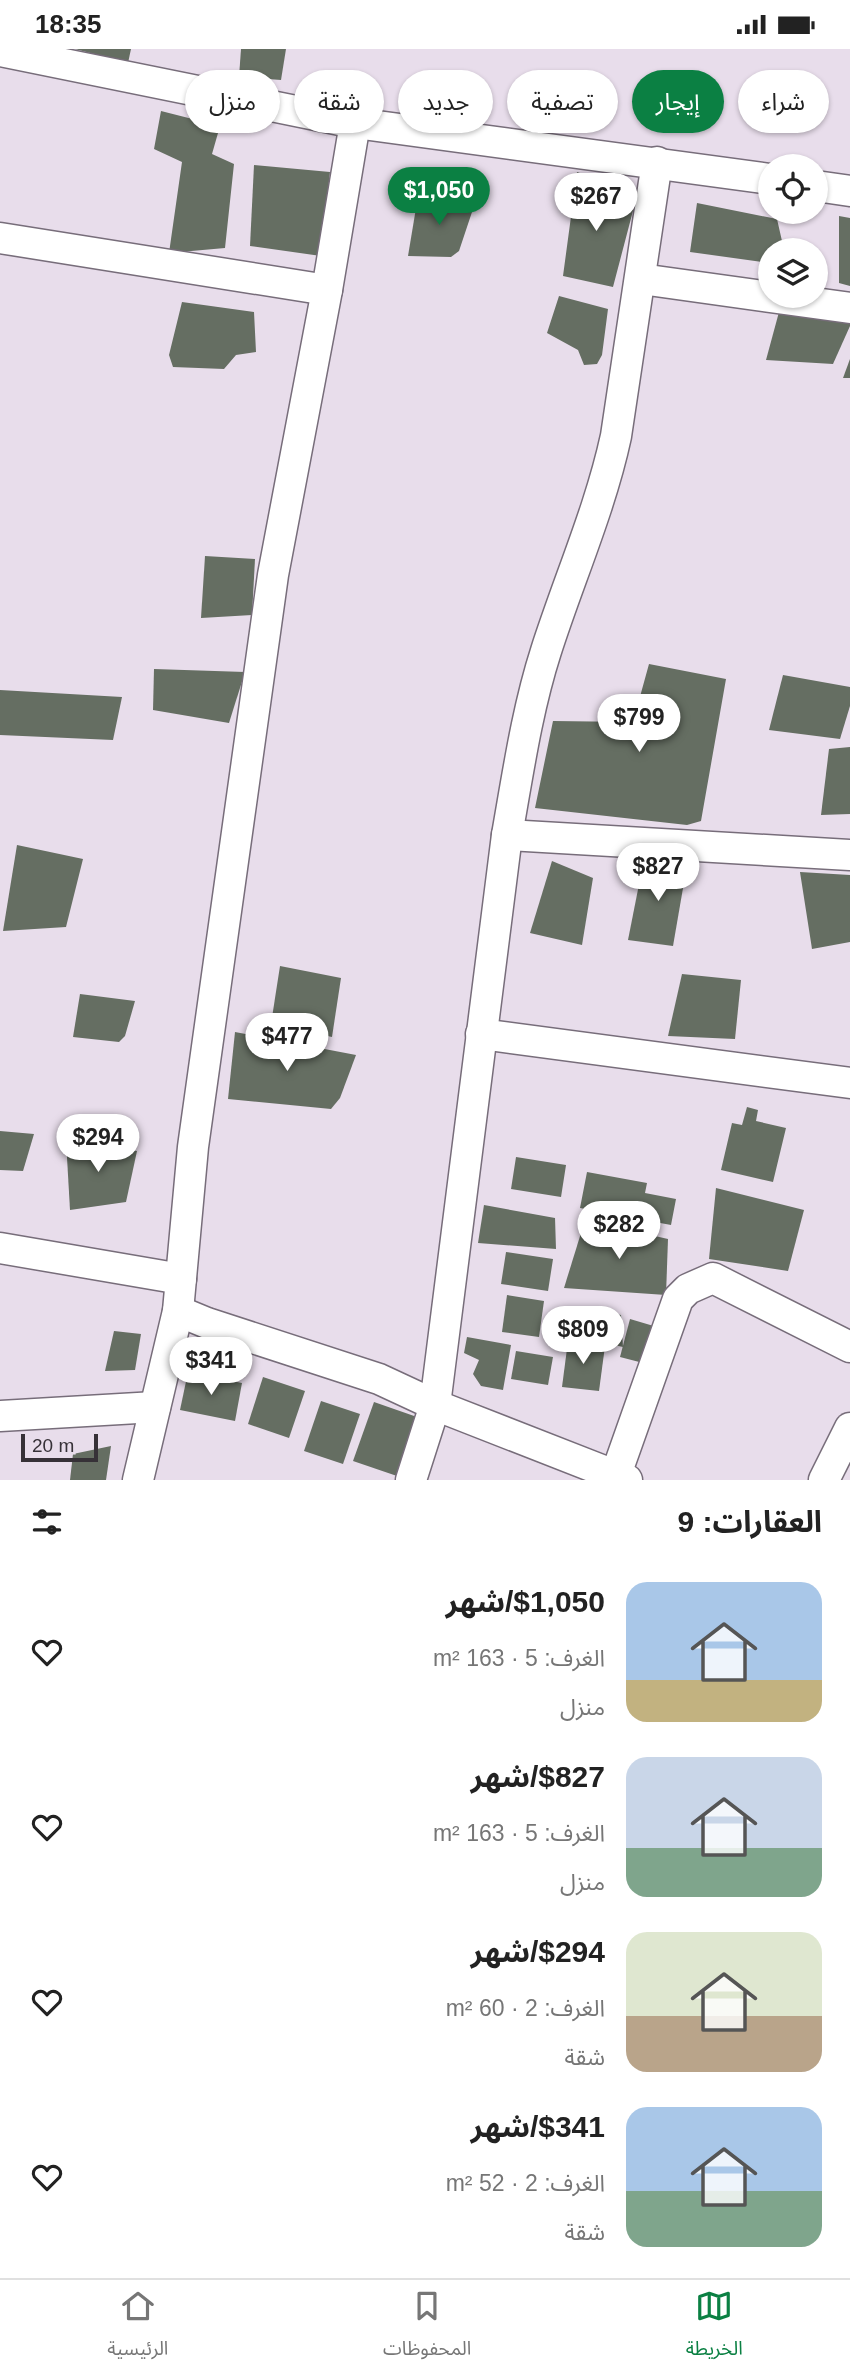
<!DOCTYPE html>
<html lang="ar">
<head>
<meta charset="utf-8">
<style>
  body { margin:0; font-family:Arial,"Noto Sans Arabic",sans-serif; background:#f2f2f2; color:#222; direction:rtl; height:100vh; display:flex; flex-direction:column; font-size:26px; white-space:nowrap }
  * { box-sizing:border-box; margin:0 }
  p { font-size:23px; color:#767676 }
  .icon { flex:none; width:38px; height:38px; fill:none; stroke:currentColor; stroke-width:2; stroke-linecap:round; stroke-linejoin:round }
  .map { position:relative; height:1431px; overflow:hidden; direction:ltr }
  .details { display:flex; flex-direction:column; background:#fff; flex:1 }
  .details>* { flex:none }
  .banner { position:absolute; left:21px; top:21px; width:808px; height:63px; direction:rtl; display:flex; gap:14px }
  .fabs { position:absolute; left:758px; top:105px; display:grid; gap:14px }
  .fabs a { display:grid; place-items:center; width:70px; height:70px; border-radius:50%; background:#fff; box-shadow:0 2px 5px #0004; font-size:35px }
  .scale { position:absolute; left:21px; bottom:18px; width:77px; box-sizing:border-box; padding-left:7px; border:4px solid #363137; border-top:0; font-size:19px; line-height:24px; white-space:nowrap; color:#363137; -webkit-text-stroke:5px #e8ddeb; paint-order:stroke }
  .price { position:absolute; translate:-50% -60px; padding:0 16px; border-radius:24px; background:#fff; color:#222; font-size:23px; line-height:46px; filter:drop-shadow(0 2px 4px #0008) }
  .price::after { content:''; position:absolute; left:50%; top:42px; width:21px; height:16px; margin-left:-10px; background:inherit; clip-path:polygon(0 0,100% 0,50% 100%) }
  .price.on { background:#0b8043; color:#fff }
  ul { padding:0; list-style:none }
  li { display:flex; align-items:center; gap:21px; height:175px; padding:0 28px }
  li span { display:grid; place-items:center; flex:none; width:196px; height:140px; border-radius:21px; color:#555 }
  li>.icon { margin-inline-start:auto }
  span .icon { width:84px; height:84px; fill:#fffc; stroke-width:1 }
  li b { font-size:30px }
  h2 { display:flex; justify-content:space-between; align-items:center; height:84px; padding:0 28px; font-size:30px }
  .chip { padding:0 24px; border-radius:32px; background:#fff; box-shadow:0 2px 5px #0004; font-size:24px; line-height:63px }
  .chip.on { background:#0b8043; color:#fff }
  .status { display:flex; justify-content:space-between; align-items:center; height:49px; padding:0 35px; background:#fff; direction:ltr }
  .status svg { height:19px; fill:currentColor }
  .dock { display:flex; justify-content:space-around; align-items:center; height:98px; border-top:2px solid #e0e0e0; background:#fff; font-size:19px; color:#767676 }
  .dock a { display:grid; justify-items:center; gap:4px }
  .dock .on { color:#0b8043 }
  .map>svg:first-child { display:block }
</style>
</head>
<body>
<div class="status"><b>18:35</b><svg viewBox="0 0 49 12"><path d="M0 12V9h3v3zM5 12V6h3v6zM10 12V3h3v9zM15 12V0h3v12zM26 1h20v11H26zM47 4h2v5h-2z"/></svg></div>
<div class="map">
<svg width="850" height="1431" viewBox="0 0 850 1431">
  <rect width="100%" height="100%" fill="#e8ddeb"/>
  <!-- building -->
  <g fill="#656e62">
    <polygon points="75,0 131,0 128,14"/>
    <polygon points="241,0 286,0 281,31 239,28"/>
    <polygon points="161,62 220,77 212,105 234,115 225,199 169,204 182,113 154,100"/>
    <polygon points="254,116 330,123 321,207 250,197"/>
    <polygon points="577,123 606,133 604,150 634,158 613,238 563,227"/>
    <polygon points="418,147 475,154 459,202 451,208 408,207"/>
    <polygon points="697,154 777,170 782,192 779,201 770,201 770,214 690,203"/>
    <polygon points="839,167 850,169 850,237 839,234"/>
    <polygon points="559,247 608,260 602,306 597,315 584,316 578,301 547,284"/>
    <polygon points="182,253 254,263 256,303 236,306 224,320 173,318 169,306"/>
    <polygon points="779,263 850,270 850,277 833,315 766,311"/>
    <polygon points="850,310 850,329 843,329"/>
    <polygon points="205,507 255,510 252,566 201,569"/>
    <polygon points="649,615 726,630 701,772 687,776 535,759 553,672 633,673"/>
    <polygon points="154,620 245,623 229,674 153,661"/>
    <polygon points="783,626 850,638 850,657 840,690 769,681"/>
    <polygon points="0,641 122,648 113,691 0,686"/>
    <polygon points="850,698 850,765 821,766 829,700"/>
    <polygon points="17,796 83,810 66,878 3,882"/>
    <polygon points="644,810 687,816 673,897 628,891"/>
    <polygon points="552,812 593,829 582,896 530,884"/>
    <polygon points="800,823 850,826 850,893 812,900"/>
    <polygon points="280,917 341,929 332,988 271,975"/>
    <polygon points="682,925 741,931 735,990 668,987"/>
    <polygon points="80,945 135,952 125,987 119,993 73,988"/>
    <polygon points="235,983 356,1006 340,1049 331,1060 228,1050"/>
    <polygon points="747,1058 758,1061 756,1072 786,1079 773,1133 721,1121 732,1074 742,1076"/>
    <polygon points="0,1082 34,1085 23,1122 0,1121"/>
    <polygon points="66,1091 137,1102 126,1153 70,1161"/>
    <polygon points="516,1108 566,1116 561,1148 511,1140"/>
    <polygon points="587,1123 647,1134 645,1144 676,1150 671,1176 580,1159"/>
    <polygon points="716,1139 804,1161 788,1222 709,1210"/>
    <polygon points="484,1156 555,1169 556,1200 478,1194"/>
    <polygon points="585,1171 668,1190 666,1246 564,1239"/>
    <polygon points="506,1203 553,1210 548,1242 501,1235"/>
    <polygon points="507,1246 544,1252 539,1288 502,1283"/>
    <polygon points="571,1258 621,1266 623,1298 570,1286"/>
    <polygon points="630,1270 657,1278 647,1315 620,1308"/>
    <polygon points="114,1282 141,1285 135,1321 105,1322"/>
    <polygon points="467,1288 511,1296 503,1341 481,1337 473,1325 479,1311 464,1304"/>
    <polygon points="568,1292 605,1297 599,1342 562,1338"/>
    <polygon points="516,1302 553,1308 548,1336 511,1330"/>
    <polygon points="188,1323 242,1334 235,1372 180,1361"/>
    <polygon points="263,1328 305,1342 289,1389 248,1375"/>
    <polygon points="321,1352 360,1365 343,1415 304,1402"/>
    <polygon points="374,1353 417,1368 397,1427 353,1412"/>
    <polygon points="111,1397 106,1431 70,1431 73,1405"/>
  </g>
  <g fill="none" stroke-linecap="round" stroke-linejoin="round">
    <defs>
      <g id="minor">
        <polyline points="0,2 355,74 770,130"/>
        <polyline points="816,137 850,142"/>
        <polyline points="0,189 327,241"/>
        <polyline points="641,230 850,259"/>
        <polyline points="507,786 850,806"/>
        <polyline points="481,985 850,1034"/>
        <polyline points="0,1199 181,1230"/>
        <polyline points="178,1262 207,1274 379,1330 435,1356 627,1431"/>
        <polyline points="0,1367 155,1358"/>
        <polyline points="138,1431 178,1262 193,1098 273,526 327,241 355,74"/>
        <path d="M 411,1431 L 435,1356 L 507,786 C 518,724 527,661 546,602 C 569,530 600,461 616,387 L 657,113"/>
        <polyline points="614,1431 678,1250 688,1240 713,1229 850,1298"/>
        <polyline points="824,1431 850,1379"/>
      </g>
    </defs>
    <!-- minor casing -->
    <use href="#minor" stroke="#776d7a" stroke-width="33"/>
    <!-- minor -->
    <use href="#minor" stroke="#fff" stroke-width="30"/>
  </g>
</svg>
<div class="fabs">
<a><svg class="icon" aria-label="locate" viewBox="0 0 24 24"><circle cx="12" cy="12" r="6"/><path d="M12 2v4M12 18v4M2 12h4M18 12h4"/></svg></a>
<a><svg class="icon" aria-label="layers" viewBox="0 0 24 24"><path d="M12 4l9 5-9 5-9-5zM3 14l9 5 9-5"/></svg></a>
</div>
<div class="scale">20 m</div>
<b class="price on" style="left:439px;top:178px">$1,050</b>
<b class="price" style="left:596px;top:184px">$267</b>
<b class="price" style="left:639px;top:705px">$799</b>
<b class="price" style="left:658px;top:854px">$827</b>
<b class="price" style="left:287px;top:1024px">$477</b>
<b class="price" style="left:98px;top:1125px">$294</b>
<b class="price" style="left:619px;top:1212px">$282</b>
<b class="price" style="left:583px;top:1317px">$809</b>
<b class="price" style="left:211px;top:1348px">$341</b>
<div class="banner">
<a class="chip">شراء</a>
<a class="chip on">إيجار</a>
<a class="chip">تصفية</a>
<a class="chip">جديد</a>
<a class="chip">شقة</a>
<a class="chip">منزل</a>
</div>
</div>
<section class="details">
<h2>العقارات: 9<svg class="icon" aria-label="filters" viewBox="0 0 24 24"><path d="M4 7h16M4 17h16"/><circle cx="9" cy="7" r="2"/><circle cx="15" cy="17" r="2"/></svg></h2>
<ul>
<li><span style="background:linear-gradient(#a9c7e8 70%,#c2b280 0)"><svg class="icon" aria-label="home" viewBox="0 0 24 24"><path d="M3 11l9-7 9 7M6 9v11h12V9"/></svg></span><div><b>$1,050/شهر</b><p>الغرف: 5 · 163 m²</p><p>منزل</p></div><svg class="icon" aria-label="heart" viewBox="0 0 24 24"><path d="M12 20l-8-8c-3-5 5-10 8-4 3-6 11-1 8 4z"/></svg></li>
<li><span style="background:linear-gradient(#c9d6e8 65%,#7fa58c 0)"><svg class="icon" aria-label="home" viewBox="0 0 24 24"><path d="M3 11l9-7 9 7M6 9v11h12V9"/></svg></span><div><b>$827/شهر</b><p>الغرف: 5 · 163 m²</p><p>منزل</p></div><svg class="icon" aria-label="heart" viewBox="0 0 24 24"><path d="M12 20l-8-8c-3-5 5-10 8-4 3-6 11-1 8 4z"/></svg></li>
<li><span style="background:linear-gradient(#dfe7d0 60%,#b9a48a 0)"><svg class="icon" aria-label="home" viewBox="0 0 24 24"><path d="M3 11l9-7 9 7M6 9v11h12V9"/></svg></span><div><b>$294/شهر</b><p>الغرف: 2 · 60 m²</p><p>شقة</p></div><svg class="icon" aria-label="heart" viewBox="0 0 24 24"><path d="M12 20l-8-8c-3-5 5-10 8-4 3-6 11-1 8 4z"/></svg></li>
<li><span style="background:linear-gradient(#a9c7e8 60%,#7fa58c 0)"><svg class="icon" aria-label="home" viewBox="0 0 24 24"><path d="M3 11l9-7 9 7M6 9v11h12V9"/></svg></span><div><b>$341/شهر</b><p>الغرف: 2 · 52 m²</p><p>شقة</p></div><svg class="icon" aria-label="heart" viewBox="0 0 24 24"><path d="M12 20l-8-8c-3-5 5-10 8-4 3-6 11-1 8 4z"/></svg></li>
</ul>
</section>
<nav class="dock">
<a class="on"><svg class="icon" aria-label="map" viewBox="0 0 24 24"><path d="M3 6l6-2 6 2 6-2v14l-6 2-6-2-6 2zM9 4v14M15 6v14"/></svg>الخريطة</a>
<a><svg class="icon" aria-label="saved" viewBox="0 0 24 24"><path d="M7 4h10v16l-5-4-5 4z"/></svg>المحفوظات</a>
<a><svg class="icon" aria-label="home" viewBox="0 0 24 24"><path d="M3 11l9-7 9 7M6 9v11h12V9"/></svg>الرئيسية</a>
</nav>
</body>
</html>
